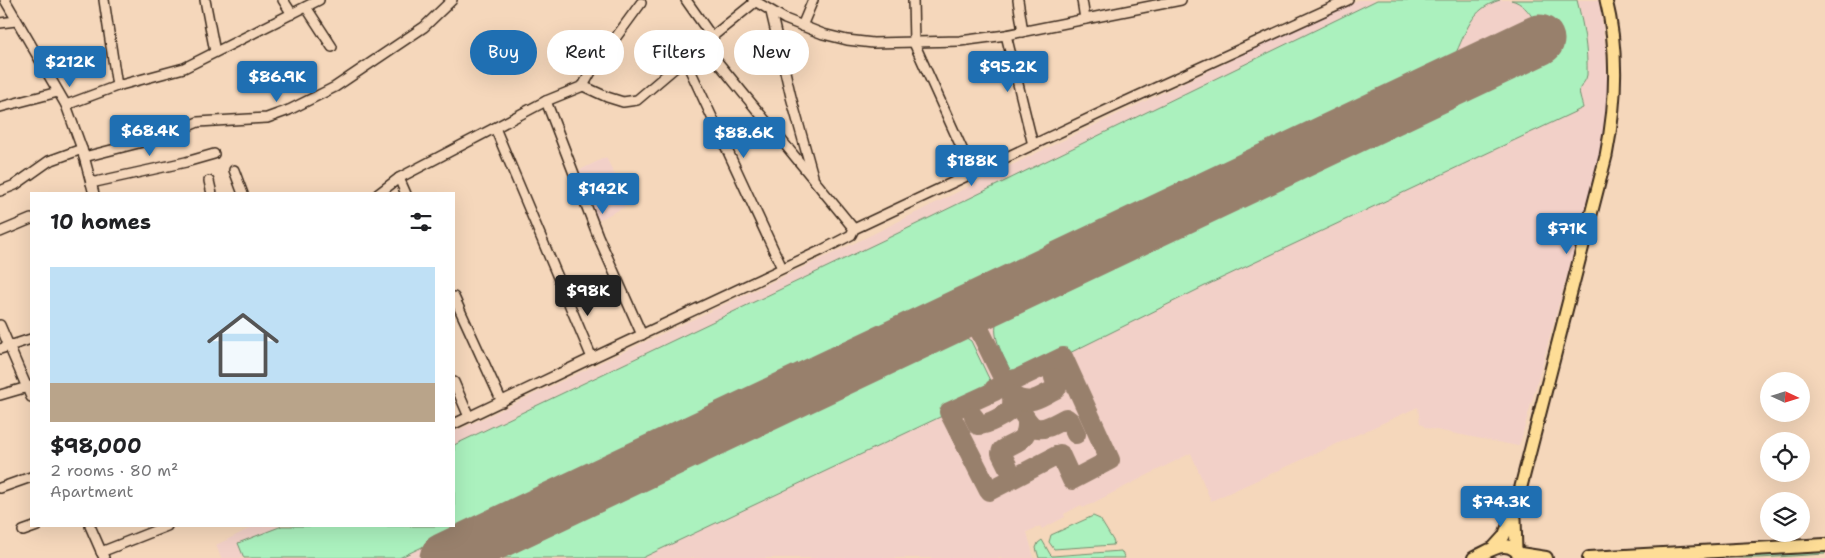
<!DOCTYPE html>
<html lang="en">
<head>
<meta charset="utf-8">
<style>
  body { margin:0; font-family:"Shantell Sans",sans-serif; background:#f2f2f2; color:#202124; height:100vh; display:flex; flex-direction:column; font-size:19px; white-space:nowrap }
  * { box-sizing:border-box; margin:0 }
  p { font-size:16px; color:#757577 }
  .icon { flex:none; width:28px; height:28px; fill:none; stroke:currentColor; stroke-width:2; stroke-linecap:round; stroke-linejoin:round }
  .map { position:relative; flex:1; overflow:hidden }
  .sheet { position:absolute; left:30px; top:192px; width:425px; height:335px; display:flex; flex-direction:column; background:#fff; border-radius:0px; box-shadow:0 5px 20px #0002 }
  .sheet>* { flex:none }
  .hud { position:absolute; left:470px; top:30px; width:475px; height:45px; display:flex; gap:10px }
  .needle { width:32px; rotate:94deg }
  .fabs { position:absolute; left:1760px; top:372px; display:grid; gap:10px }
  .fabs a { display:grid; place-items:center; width:50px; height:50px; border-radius:50%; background:#fff; box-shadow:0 5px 20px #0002; font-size:25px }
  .price { position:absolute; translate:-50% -42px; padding:0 11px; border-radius:5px; background:#1f6fb2; color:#fff; font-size:16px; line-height:32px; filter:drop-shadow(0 1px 2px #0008) }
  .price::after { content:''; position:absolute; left:50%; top:30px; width:15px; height:11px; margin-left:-8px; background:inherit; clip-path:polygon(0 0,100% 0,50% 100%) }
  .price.selected { background:#222; color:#fff }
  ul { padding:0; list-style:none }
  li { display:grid; align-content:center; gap:10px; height:265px; padding:0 20px }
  li span { display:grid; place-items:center; height:155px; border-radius:0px; color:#555 }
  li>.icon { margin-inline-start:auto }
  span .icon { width:90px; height:90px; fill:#fffc; stroke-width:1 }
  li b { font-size:21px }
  h2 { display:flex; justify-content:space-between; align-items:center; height:60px; padding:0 20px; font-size:21px }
  .chip { padding:0 18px; border-radius:22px; background:#fff; box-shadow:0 5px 20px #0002; font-size:18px; line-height:45px }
  .chip.selected { background:#1f6fb2; color:#fff }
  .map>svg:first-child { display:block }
</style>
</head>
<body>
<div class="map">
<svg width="1825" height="558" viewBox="0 0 1825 558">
  <rect width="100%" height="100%" fill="#f5d7bb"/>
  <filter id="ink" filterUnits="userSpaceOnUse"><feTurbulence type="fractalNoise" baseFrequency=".02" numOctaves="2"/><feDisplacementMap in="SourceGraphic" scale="10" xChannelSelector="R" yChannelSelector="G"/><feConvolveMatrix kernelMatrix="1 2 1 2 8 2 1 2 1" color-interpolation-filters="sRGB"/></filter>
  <g filter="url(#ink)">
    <!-- built -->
    <g fill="#f2d0c8">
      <polygon points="1358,0 1599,0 1606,51 1608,106 1605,131 1600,156 1570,265 1521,440 1518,446 1426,428 1420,423 1418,407 1211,501 1191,453 1083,508 1081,505 1064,514 1065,517 1042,529 1040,526 1027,532 1034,558 221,558 216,545 255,526 454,526 454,432 861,240 1026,158"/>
      <polygon points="606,157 629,205 598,220 576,172"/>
    </g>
    <!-- green -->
    <g fill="#abf1be" stroke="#738e6e">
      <path d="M 1377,0 L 1500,0 C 1470,9 1467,31 1454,57 L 399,558 L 244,558 L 238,543 L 282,526 L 454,526 L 454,445 L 888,238 Z"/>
      <path d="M 1511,0 L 1577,0 C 1583,24 1588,49 1587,75 C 1586,81 1583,83 1580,88 C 1578,94 1582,102 1583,108 L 1207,285 L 1015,380 C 1005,357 983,329 1005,308 L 1547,50 C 1540,33 1532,5 1511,0 Z"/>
      <polygon points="951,334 962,335 971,341 995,391 642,558 477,558"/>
      <polygon points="1093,516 1100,519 1114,542 1113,545 1054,549 1049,542 1051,535"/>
      <polygon points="1042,540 1050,554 1052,556 1121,551 1125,558 1039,558 1036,548 1038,543"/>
      <polygon points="1825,550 1825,554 1760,558 1689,558"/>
    </g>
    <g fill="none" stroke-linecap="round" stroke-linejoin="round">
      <!-- taxiway -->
      <g stroke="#98806c" stroke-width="20">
        <path d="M 949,319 C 962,317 971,319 979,329 C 988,346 1021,420 1034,427 C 1044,432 1057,422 1066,418 L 1070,421 L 1076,434"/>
        <path d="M 979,329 C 976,314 982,306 994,298"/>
        <polygon points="1063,357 1110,460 1072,480 1060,454 989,491 949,412 995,391 994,389 1015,379 1015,380"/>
        <path d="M 974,417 L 978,425 C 985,426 1009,414 1011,408 C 1013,404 1012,399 1012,395 C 1030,407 1039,397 1056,389 L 1058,385 L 1054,378"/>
        <path d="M 1008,467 L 1001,453 L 1002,450 C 1016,441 1028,442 1027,421"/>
      </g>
      <!-- runway -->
      <polyline stroke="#98806c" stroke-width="51" points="445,558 1539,40"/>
      <defs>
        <g id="minor">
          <polyline points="5,0 66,105 82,149 94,194"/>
          <polyline points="104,0 117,86"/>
          <polyline points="205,0 215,52"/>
          <polyline points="283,0 292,14"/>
          <polyline points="686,0 712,37"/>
          <polyline points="753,0 785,19 823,34 847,40 873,43 960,41 1006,35 1181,0"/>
          <polyline points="913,0 914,43 973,173"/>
          <polyline points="1018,0 1023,32"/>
          <polyline points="1082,0 1085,19"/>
          <polyline points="306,7 332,47"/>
          <polyline points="771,12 791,97 813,176"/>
          <polyline points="0,23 16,21"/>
          <polyline points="802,26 813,0"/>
          <polyline points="1006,35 1033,145"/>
          <polyline points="703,44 854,229"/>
          <polyline points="685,59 782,268"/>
          <polyline points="583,86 592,70 641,3"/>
          <polyline points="546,101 598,236 642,335"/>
          <polyline points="66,105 117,86 184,68 319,0"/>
          <polyline points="0,107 58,92"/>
          <polyline points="84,157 162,137 198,122 267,118 289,110 335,87 424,27 452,0"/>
          <polyline points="234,170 243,194"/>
          <polyline points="399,178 406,194"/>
          <polyline points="209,181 212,194"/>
          <polyline points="91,183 186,162 214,154"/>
          <polyline points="0,191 15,185 49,161 82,149"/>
          <polyline points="378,194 399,178 546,101 583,86 607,97 623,102 637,100 703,44 755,2"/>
          <polyline points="0,232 31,219"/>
          <polyline points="454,297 502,402"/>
          <polyline points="0,325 31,397"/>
          <polyline points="0,349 31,339"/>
          <polyline points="592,358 822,250 851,235 854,229 1109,109 1348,0"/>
          <polyline points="454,382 469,417"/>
          <polyline points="0,395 31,386"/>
          <polyline points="454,424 592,358 495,128"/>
          <polyline points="0,488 31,477"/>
          <polyline points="90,526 104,558"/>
          <polyline points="23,531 37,526"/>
          <polyline points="101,552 167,526"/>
        </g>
        <g id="major">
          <polyline points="1515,518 1516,551"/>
          <path d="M 1494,547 L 1504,536 L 1516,506 L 1606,156 C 1616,105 1619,51 1606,0"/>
        </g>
        <g id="highway">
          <polyline points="1520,554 1546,558"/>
          <path d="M 1474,558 C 1490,551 1508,535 1522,558"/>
          <polyline points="1589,558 1825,545"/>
        </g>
      </defs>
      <!-- minor casing -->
      <use href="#minor" stroke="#3b2a1e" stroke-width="12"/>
      <!-- major casing -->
      <use href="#major" stroke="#3b2a1e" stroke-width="15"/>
      <!-- highway casing -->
      <use href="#highway" stroke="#3b2a1e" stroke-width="16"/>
      <!-- minor -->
      <use href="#minor" stroke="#f5d7bb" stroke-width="9"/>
      <!-- major -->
      <use href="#major" stroke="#fedd96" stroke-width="11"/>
      <!-- highway -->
      <use href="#highway" stroke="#fedd96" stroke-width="12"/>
    </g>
  </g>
</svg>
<div class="fabs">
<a><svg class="needle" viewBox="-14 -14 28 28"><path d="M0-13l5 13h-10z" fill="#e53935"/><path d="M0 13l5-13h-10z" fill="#757577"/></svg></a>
<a><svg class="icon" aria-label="locate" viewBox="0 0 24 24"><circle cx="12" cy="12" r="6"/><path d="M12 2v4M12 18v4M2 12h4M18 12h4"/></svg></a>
<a><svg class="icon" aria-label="layers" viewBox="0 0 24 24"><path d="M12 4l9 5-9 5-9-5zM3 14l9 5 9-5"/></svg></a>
</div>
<b class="price" style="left:70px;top:88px">$212K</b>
<b class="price" style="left:1008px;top:93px">$95.2K</b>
<b class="price" style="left:277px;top:103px">$86.9K</b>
<b class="price" style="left:150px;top:157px">$68.4K</b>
<b class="price" style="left:744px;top:159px">$88.6K</b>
<b class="price" style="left:972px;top:187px">$188K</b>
<b class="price" style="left:603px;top:215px">$142K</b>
<b class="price" style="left:1567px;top:255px">$71K</b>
<b class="price selected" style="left:588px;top:317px">$98K</b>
<b class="price" style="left:1501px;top:528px">$74.3K</b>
<div class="hud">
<a class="chip selected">Buy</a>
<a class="chip">Rent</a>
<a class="chip">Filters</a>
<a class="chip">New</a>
</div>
<section class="sheet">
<h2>10 homes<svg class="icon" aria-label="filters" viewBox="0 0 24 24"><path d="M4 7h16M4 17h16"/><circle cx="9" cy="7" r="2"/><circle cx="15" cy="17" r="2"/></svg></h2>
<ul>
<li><span style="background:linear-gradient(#bfe0f5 75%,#b9a48a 0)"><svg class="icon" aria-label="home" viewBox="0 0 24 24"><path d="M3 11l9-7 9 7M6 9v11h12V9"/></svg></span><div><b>$98,000</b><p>2 rooms · 80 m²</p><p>Apartment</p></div></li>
</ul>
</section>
</div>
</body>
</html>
